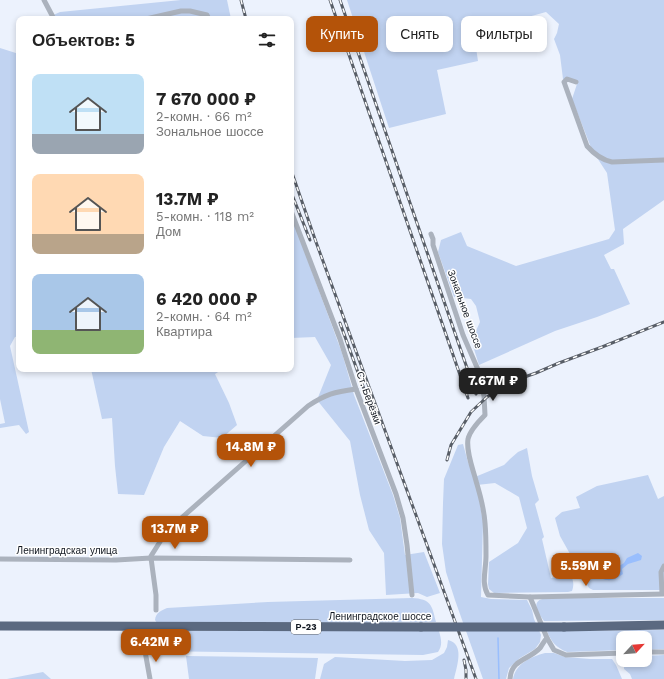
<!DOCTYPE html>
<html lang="ru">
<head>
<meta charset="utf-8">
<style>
  body { margin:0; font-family:"Work Sans",sans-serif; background:#f6f6f6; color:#222; height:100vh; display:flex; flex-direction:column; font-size:15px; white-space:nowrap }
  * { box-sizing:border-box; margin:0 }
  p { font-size:13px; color:#767676 }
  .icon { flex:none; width:22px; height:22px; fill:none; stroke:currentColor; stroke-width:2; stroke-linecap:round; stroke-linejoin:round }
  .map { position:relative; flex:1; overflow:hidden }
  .side { position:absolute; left:16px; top:16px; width:278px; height:356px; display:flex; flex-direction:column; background:#fff; border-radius:8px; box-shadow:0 2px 6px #0003 }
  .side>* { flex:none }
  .guide { position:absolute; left:306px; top:16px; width:298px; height:36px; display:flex; gap:8px }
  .needle { width:26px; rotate:64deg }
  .buttons { position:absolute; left:616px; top:631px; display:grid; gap:8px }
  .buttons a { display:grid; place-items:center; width:36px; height:36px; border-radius:8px; background:#fff; box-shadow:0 2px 6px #0003; font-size:20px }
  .price { position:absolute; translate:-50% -34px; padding:0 9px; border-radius:8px; background:#b45309; color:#fff; font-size:13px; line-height:26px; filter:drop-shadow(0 1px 2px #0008) }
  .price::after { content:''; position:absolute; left:50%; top:24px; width:12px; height:9px; margin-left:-6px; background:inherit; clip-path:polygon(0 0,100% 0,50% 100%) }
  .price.current { background:#222; color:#fff }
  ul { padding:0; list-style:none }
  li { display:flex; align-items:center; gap:12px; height:100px; padding:0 16px }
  li span { display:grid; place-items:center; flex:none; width:112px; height:80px; border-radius:8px; color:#555 }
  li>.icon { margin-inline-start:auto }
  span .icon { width:48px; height:48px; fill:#fffc; stroke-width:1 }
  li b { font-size:17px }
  h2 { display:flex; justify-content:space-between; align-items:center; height:48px; padding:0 16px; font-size:17px }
  .tag { padding:0 14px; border-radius:8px; background:#fff; box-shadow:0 2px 6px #0003; font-size:14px; line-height:36px }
  .tag.current { background:#b45309; color:#fff }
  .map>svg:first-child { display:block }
</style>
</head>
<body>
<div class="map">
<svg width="664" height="679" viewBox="0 0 664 679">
  <rect width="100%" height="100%" fill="#ecf2fd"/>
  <!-- green -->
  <g fill="#c1d3f1">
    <polygon points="181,0 227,0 231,19 47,19 47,18 60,12"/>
    <polygon points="347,0 664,0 664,200 623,229 624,244 604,255 611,269 614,269 630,304 597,317 555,331 479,365 473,346 475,333 480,322 476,306 471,299 454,297 438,252 441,240 461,232 467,246 516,266 609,239 615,230 607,173 592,150 572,99 578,81 563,79 560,55 554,39 557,33 559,24 546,12 528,17 523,29 475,41 478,61 437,70 446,114 389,128"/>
    <polygon points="0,48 19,54 19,336 15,337 10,346 29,432 26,434 19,425 0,428 0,424 5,423 0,399"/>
    <polygon points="291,215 342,353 354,395 393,495 400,518 405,555 424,552 440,593 427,597 418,593 386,595 384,553 369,530 360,495 350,441 317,400 331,365 315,337 291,338"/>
    <polygon points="91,369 223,369 215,374 229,403 237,425 222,438 203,436 180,421 164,447 144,495 118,494 115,466 112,418 102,419"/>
    <path d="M 463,444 L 468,462 L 475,477 L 504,465 L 510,459 L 518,452 L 527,448 L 532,476 L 539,500 L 535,504 L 544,537 L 542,539 L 551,578 L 570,574 C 574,581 574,585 572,591 L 568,592 L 494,593 L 489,589 L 488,584 L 489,562 L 518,543 L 527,528 L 519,497 L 495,483 L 477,485 L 483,522 L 481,597 L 491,599 L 527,600 L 532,610 L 534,619 L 541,635 L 540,642 L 535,649 L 520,658 L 509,668 L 506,679 L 483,679 L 455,600 L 446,572 L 442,544 L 443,503 L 444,479 L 458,445 Z"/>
    <polygon points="648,475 658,499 664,496 664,590 593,590 589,588 560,536 555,518 562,512 580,508 576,497 597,486"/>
    <path d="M 412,598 C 431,599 432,605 436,622 L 157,623 L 155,620 C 156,612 161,611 167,608 L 268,602 Z"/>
    <path d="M 547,598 L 664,598 L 664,620 L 544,621 C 538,612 529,600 547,598 Z"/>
    <path d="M 664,630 L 664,649 L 645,650 L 645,638 L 623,638 L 623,650 L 567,652 C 557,648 551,642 547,631 Z"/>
    <path d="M 145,631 L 439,631 C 441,639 443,645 438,652 L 423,655 L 154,651 C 146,644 145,642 145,631 Z"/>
    <path d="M 448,640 C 465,644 457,666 454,679 L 320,679 L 324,664 L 335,657 L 405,661 L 432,660 L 444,653 L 447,647 Z"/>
    <path d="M 545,653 L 554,653 L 565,657 L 590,659 L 612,659 L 616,665 L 622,679 L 513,679 C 516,663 531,657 545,653 Z"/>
    <polygon points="664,655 664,679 632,679 630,674 624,669 624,662 626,660 645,660 645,656"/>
    <polygon points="186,656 318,658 315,679 189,679"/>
    <polygon points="43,672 51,679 7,679"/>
  </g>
  <!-- water -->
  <path fill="#99befd" d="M 638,553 L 642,556 L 641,560 L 628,564 L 622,569 L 623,574 C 619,577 612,581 607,580 C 598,579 590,569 594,561 C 602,560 611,565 619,566 L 624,563 L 627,558 Z"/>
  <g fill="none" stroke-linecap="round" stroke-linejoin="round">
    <!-- stream -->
    <polyline stroke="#99befd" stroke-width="1.5" points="498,638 499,679"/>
    <!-- street -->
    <g stroke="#abb2bd" stroke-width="5">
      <polyline points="44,0 54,19"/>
      <polyline points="146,19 181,11 190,11 207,15 209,19"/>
      <path d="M 576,82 L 567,79 L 564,82 L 587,146 C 594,154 602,160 612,162 L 664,160"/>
      <polyline points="291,211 340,339 356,389 396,494 403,518 407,545 412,595"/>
      <path d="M 431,234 L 433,239 L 433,245 L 463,335 L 479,372 L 484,396 L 485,415 C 479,421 470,430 468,439 C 466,452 473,469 476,481 C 480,494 484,509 485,523 C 486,534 486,545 486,556 C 486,570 481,583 488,595 L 530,597 L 664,594"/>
      <polyline points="0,559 116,560 151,558 350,560"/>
      <polyline points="662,593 661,572 664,566"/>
      <polyline points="530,597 547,638 554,650 566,655 623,653"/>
      <path d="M 156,610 L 156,595 L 151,558 L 151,556 L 163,537 L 178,521 L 308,406 C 326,394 334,392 356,389"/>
      <polyline points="142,627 143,640 150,679"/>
      <polyline points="645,652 664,652"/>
      <path d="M 510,679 C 511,659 529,660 540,648 C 542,645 544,641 547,638"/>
    </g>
    <!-- highway -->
    <g stroke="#5b6980" stroke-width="9">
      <polyline points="0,626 421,627"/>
      <polyline points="564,627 664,625"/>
    </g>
    <defs>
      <g id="rail">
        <polyline points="241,0 246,19"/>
        <polyline points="330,0 468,398"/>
        <polyline points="340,0 476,394"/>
        <polyline points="291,170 316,242 476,679"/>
        <polyline points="291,192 310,240"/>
        <polyline points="340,323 368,400"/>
        <polyline points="447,460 451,445 471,412 487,397 510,382 536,373 559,363 602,347 664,322"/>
        <polyline points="464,660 466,670 466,679"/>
      </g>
    </defs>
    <!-- rail casing -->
    <use href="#rail" stroke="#585e67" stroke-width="3"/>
    <!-- rail -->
    <use href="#rail" stroke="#fff" stroke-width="1.5" stroke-dasharray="4.5" stroke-linecap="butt"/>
    <!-- highway-bridge -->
    <polyline stroke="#5b6980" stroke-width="9" points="421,627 564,627"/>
  </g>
  <g text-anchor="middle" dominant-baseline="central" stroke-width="3" stroke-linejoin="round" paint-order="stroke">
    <!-- shield labels -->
    <rect fill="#fff" stroke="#585d63" stroke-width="1" x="291" y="620" width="30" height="14" rx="3"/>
    <g font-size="9" font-weight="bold" fill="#111720">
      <text x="306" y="627">Р-23</text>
    </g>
    <!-- street labels -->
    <g font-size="10" fill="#111720" stroke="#fff">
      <text transform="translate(465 309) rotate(70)">Зональное шоссе</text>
      <text transform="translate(369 398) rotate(70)">Ст. Берёзки</text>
      <text x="67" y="550">Ленинградская улица</text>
      <text x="380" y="616">Ленинградское шоссе</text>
    </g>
  </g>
</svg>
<div class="buttons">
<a><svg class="needle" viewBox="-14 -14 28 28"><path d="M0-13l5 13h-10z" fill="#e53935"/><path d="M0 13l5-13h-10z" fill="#767676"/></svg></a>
</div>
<b class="price current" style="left:493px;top:402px">7.67M ₽</b>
<b class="price" style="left:251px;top:468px">14.8M ₽</b>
<b class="price" style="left:175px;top:550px">13.7M ₽</b>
<b class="price" style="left:586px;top:587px">5.59M ₽</b>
<b class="price" style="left:156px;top:663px">6.42M ₽</b>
<div class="guide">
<a class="tag current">Купить</a>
<a class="tag">Снять</a>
<a class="tag">Фильтры</a>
</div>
<section class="side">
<h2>Объектов: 5<svg class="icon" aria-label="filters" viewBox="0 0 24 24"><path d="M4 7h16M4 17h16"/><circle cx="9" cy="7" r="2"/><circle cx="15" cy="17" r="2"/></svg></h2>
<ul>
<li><span style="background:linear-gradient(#bfe0f5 75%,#9aa5b1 0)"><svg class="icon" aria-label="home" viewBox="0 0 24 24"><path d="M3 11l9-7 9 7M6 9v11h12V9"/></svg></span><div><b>7 670 000 ₽</b><p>2-комн. · 66 m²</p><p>Зональное шоссе</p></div></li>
<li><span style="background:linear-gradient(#ffd9b3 75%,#b9a48a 0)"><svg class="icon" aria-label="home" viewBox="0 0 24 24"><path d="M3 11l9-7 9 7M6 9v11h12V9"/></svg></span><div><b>13.7M ₽</b><p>5-комн. · 118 m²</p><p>Дом</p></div></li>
<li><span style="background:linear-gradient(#a9c7e8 70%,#8fb573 0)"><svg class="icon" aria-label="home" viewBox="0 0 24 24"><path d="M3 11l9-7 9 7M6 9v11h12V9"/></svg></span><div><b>6 420 000 ₽</b><p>2-комн. · 64 m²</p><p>Квартира</p></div></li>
</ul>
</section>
</div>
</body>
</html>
